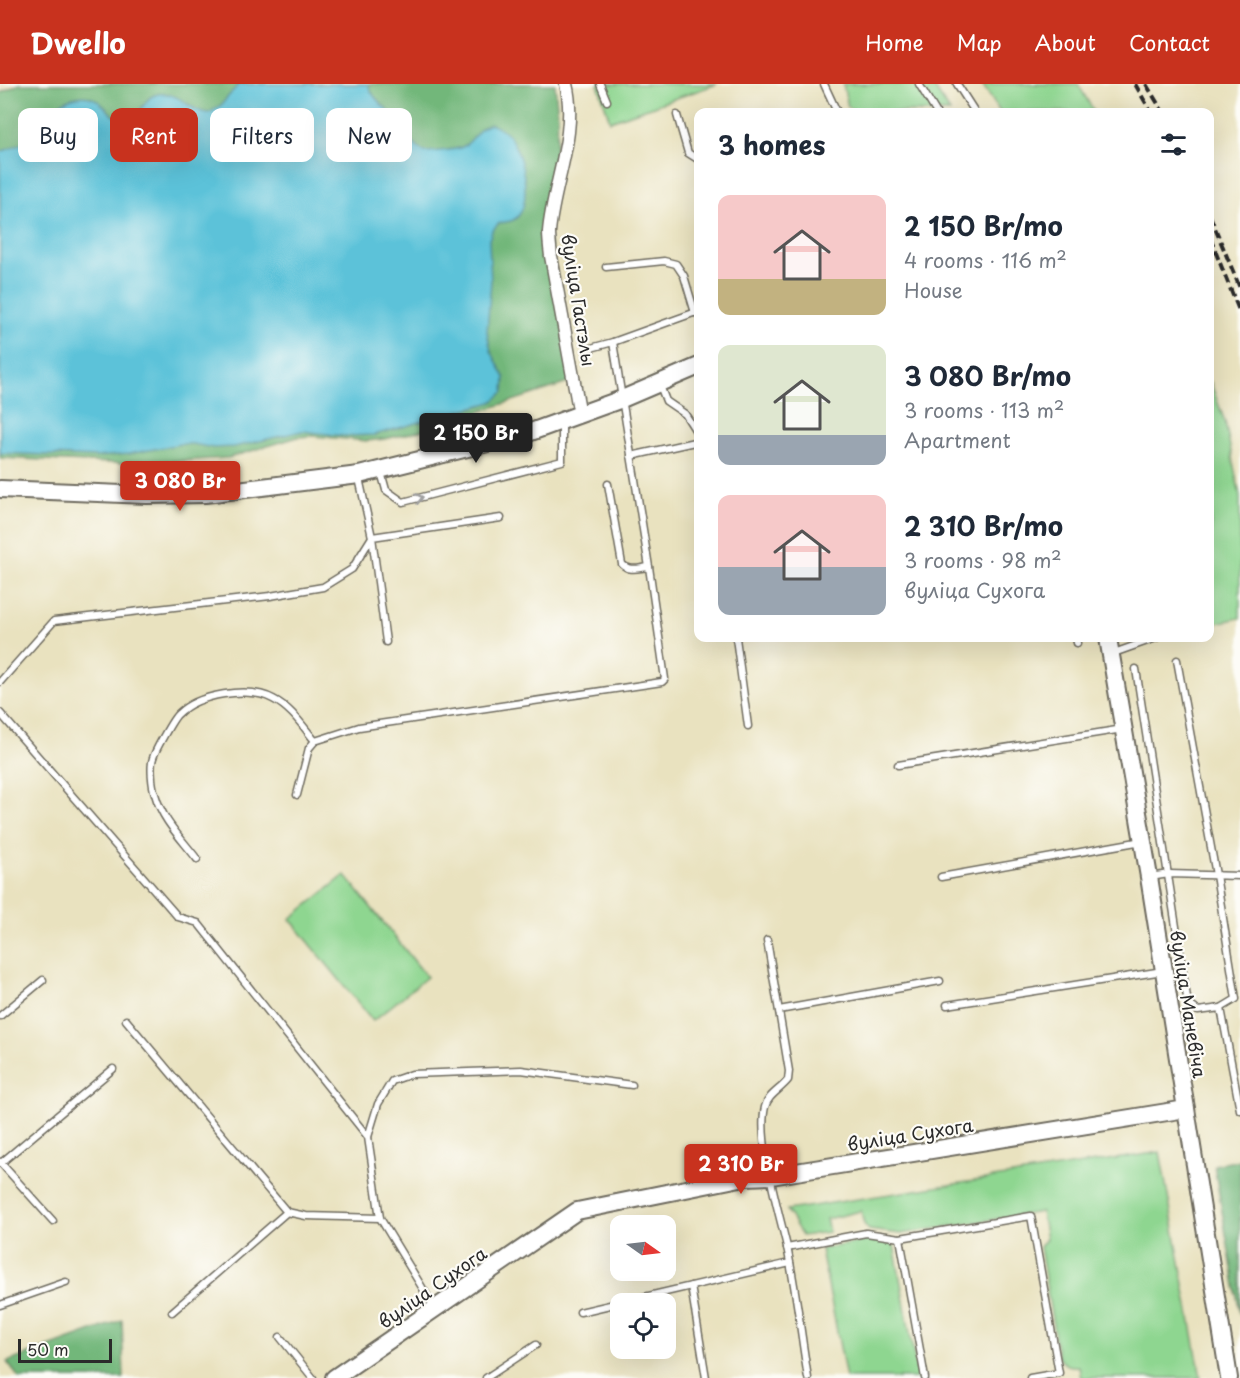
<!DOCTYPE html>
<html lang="en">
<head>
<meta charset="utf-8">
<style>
  body { margin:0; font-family:"Playpen Sans",sans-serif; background:#f2f2f3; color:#1f2937; height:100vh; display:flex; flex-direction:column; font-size:22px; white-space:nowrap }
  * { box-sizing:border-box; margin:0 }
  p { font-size:20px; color:#747a83 }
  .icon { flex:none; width:33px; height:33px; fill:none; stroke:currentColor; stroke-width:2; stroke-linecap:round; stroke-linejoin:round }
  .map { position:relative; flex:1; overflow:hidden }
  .panel { position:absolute; left:694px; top:24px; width:520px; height:534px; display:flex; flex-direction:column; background:#fff; border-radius:12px; box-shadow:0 6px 24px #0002 }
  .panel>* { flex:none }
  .top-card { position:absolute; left:18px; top:24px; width:570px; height:54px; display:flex; gap:12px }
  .needle { width:39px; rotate:104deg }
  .fabs { position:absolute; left:610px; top:1131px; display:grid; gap:12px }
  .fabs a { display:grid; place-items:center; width:66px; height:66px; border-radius:12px; background:#fff; box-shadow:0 6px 24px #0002; font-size:30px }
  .scale { position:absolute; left:18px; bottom:15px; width:94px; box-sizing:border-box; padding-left:6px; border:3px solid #2b2b2b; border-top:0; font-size:16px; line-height:21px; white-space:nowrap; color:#2b2b2b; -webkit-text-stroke:4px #fdfcf7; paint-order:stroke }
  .price { position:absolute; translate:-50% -51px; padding:0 14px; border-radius:6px; background:#c8321e; color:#fff; font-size:20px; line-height:39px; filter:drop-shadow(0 2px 3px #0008) }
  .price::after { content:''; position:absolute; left:50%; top:36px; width:18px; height:14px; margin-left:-9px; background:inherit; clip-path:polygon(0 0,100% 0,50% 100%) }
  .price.current { background:#222; color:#fff }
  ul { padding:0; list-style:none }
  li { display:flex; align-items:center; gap:18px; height:150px; padding:0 24px }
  li span { display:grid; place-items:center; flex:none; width:168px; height:120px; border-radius:12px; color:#555 }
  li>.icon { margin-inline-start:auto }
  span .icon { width:72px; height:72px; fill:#fffc; stroke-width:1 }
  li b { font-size:26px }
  h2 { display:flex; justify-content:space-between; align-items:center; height:72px; padding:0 24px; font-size:26px }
  .pill { padding:0 21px; border-radius:12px; background:#fff; box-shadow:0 6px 24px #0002; font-size:21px; line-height:54px }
  .pill.current { background:#c8321e; color:#fff }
  header { display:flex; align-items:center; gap:36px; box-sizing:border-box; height:84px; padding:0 30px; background:#c8321e; color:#fff }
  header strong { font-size:28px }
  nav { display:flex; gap:33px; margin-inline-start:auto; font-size:21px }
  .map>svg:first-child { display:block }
</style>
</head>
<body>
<header>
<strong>Dwello</strong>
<nav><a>Home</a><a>Map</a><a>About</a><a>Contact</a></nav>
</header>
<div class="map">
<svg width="1240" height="1294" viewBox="0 0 1240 1294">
  <rect width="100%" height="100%" fill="#fdfcf7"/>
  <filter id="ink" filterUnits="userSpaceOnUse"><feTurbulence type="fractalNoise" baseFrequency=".0167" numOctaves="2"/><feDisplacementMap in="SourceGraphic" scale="12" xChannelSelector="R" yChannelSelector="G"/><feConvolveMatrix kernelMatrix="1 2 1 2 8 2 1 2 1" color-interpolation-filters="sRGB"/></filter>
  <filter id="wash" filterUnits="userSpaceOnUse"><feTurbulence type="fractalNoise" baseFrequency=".008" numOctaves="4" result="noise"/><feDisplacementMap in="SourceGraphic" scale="24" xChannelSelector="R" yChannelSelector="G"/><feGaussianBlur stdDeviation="1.35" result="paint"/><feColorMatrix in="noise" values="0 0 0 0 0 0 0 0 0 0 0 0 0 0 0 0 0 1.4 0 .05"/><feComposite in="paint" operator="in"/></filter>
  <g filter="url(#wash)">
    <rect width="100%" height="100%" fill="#e9e2bf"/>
    <!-- green -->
    <g fill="#8ed690" stroke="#5c805e" stroke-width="1.5">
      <polygon points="598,0 717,0 610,37"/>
      <polygon points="843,0 932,0 950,28 856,28 848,23"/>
      <polygon points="982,0 1078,0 1094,28 1000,28"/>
      <polygon points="1210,297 1225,338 1240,412 1240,534 1211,540"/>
      <polygon points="345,791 427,893 373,937 290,835"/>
      <path d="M 1160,1068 L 1201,1294 L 1081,1294 L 1079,1282 C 1068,1283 1063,1280 1058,1272 L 1040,1163 L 1046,1155 L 1041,1128 L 901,1150 L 869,1146 L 864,1140 L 861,1127 L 826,1135 L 829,1148 L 802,1152 L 787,1126 Z"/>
      <polygon points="872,1156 894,1161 918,1294 846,1294 821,1165"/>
    </g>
    <!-- forest -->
    <g fill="#72b77a" stroke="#4e7152" stroke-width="1.5">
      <polygon points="19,0 555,0 558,34 556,61 545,131 571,298 420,347 385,355 367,357 313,352 298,353 228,374 132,380 0,374 0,9"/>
      <polygon points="1240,1076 1240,1231 1214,1081"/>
      <polygon points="122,1236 124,1294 19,1294 7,1278"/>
    </g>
    <!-- water -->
    <path fill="#5bc2d9" stroke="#437682" stroke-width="1.5" d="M 239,0 L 368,0 C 372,14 383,20 392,31 C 402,44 409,60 425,68 C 435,67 456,67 464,62 C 474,56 478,43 490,40 C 494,42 500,44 503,46 C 521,59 533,113 519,131 C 514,139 505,137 498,140 L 492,147 L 489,156 L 491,197 L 487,248 L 491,267 L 505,294 L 504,308 L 492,318 L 374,351 L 344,352 L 302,347 L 234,363 L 213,364 L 193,360 L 180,360 L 129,370 L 97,373 L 0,369 L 0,68 C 10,64 21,61 30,55 C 46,43 51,20 72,14 C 102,6 103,29 120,35 C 141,42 140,12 159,10 C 179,7 192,29 209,29 L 221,21 Z"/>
  </g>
  <g filter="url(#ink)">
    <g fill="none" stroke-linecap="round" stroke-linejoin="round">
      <defs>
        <g id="service">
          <polyline points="600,0 607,17"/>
          <polyline points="824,0 837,28"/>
          <polyline points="919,0 936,28"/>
          <polyline points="957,0 975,28"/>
          <polyline points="677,31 688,69 699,76"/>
          <polyline points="606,183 664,177 676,180 684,192 695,229"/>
          <polyline points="613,258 699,227"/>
          <polyline points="659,299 666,317 685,330 699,352"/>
          <polyline points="631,372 699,357"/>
          <polyline points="381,388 386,406 403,418 562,377 562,338"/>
          <path d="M 608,400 L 622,480 C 629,488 639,484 649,483"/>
          <polyline points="736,554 748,642"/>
          <polyline points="1076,554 1077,559"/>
          <polyline points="386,558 372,453 501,434"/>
          <polyline points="1111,570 1156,554"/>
          <polyline points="1136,585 1188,920 1198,927 1221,924 1236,915 1216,791 1177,576"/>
          <polyline points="0,598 54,537 270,512 323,503 352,485 372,453 359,394"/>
          <polyline points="0,629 178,833 198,839 368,1053"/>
          <polyline points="315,657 359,643 662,598 665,595 649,483 613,258 591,264"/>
          <polyline points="898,681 1123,645"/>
          <path d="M 197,775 C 181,754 162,736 155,710 C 152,702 150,682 153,674 C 155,667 173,634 178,630 C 198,610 248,602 273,615 C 291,624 302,641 315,657 L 309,664 L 297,711"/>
          <polyline points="941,793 1142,757"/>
          <polyline points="1150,793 1169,790 1240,792"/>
          <path d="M 767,856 L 789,987 L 788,996 C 780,1006 768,1011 765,1023 C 757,1056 779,1128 787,1163 C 796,1206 801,1250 808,1294"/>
          <polyline points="947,921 1163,887"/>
          <polyline points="1221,924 1240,1026"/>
          <polyline points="779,926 940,897"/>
          <polyline points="0,932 43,896"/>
          <polyline points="126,936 287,1128 306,1132 380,1134"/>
          <polyline points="0,1078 53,1137"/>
          <polyline points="1,1079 113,985"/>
          <polyline points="900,1154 925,1294"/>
          <polyline points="787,1164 866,1149 900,1154 1031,1132 1059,1289 1030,1294"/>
          <polyline points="691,1202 706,1294"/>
          <polyline points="0,1221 66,1198"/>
          <polyline points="434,1223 380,1134 368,1053 378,1020 392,997 412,990 521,986 632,1001"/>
          <polyline points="172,1228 287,1128"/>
          <polyline points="580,1228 790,1179"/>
          <polyline points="280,1253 313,1294"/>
          <polyline points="486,1294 536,1261"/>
        </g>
        <path id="minor" d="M 566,0 C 578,49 553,100 549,148 C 549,156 550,164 551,172 L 580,331"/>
        <g id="tertiary">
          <polyline points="0,405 147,411 205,410 359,391 528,349 622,315 699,282"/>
          <polyline points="1108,554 1149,793 1229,1294"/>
          <polyline points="334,1294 577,1127 745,1093 771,1092 1186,1025"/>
        </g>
      </defs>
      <!-- service casing -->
      <use href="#service" stroke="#6e6b5f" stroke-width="9"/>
      <!-- minor casing -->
      <use href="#minor" stroke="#6e6b5f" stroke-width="15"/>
      <!-- tertiary casing -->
      <use href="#tertiary" stroke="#6e6b5f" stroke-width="20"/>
      <!-- service -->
      <use href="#service" stroke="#fff" stroke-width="6"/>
      <!-- minor -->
      <use href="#minor" stroke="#fff" stroke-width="12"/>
      <!-- tertiary -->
      <use href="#tertiary" stroke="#fff" stroke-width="16"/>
      <!-- rail -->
      <g stroke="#2b2b2b" stroke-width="4" stroke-dasharray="9 4.5" stroke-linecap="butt">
        <polyline points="1135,0 1151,28"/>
        <polyline points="1146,0 1163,28"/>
        <polyline points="1210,132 1240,204"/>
        <polyline points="1210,154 1240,229"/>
      </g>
    </g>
    <!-- one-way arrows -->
    <defs><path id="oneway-chevron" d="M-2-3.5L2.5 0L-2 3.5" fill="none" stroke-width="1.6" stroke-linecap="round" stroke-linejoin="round" transform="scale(1.5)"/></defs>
    <use stroke="#a0a0a0" href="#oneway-chevron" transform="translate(419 414) rotate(-14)"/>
  </g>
  <g text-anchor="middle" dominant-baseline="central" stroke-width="4.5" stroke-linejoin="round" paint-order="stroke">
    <!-- street labels -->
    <g font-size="18" fill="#2b2b2b" stroke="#fdfcf7">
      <text transform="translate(579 216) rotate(81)">вуліца Гастэлы</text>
      <text transform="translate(1189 920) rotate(81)">вуліца Маневіча</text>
      <text transform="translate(910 1050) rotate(-9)">вуліца Сухога</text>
      <text transform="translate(432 1203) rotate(-35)">вуліца Сухога</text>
    </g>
  </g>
</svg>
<div class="fabs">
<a><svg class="needle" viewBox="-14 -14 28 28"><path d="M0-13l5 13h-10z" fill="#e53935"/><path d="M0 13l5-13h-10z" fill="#747a83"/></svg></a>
<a><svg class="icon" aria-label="locate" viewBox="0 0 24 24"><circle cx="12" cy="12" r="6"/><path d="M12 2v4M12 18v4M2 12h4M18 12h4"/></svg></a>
</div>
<div class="scale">50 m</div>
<b class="price current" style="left:476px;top:380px">2 150 Br</b>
<b class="price" style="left:180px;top:428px">3 080 Br</b>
<b class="price" style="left:741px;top:1111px">2 310 Br</b>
<div class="top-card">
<a class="pill">Buy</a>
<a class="pill current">Rent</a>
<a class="pill">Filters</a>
<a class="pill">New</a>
</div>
<section class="panel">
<h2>3 homes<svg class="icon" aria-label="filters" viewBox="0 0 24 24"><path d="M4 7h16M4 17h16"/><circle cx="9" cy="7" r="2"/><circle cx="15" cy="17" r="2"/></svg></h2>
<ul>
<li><span style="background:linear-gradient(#f6c9c9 70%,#c2b280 0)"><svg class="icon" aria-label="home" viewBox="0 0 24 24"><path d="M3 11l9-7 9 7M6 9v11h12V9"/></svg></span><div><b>2 150 Br/mo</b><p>4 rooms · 116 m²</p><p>House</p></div></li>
<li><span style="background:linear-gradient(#dfe7d0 75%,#9aa5b1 0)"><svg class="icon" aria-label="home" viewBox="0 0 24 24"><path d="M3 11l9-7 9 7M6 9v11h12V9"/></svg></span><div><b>3 080 Br/mo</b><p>3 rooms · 113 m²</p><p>Apartment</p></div></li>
<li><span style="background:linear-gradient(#f6c9c9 60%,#9aa5b1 0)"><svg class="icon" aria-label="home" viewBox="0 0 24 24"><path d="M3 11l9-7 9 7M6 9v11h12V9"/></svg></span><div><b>2 310 Br/mo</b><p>3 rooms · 98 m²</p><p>вуліца Сухога</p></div></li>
</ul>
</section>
</div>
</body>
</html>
